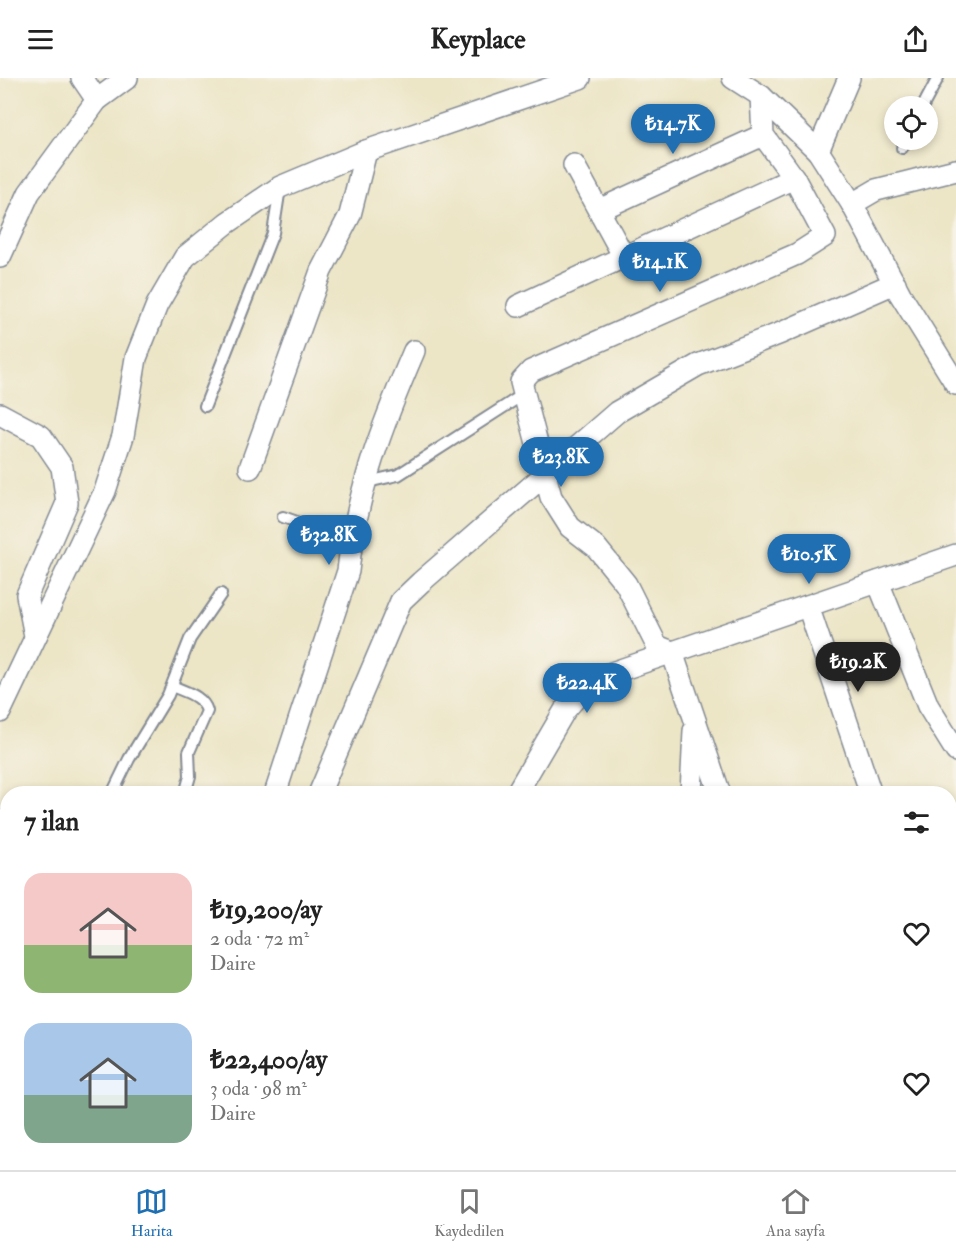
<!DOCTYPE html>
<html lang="tr">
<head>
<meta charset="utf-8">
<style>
  body { margin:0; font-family:"IM FELL Double Pica",serif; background:#f6f6f6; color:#222; height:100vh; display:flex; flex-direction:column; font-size:22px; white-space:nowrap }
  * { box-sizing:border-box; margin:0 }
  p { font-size:20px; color:#767676 }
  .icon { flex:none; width:33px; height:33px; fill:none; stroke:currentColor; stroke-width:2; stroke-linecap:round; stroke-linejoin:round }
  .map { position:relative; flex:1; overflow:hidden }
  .side { position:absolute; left:0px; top:708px; width:957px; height:384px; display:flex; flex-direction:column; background:#fff; border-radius:24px 24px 0 0; box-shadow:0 3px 9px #0003 }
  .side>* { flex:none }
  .controls { position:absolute; left:884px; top:18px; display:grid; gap:12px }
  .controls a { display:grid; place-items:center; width:54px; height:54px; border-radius:50%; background:#fff; box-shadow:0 3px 9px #0003; font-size:30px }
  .price { position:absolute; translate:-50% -51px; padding:0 14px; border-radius:21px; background:#1f6fb2; color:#fff; font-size:20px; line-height:39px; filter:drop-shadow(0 2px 3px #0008) }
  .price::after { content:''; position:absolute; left:50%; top:36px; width:18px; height:14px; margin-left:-9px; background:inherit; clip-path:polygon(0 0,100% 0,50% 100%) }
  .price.on { background:#222; color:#fff }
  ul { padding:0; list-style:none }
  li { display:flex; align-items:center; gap:18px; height:150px; padding:0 24px }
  li span { display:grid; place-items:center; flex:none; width:168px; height:120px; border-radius:18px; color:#555 }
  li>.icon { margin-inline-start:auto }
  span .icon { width:72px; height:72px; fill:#fffc; stroke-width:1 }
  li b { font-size:26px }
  h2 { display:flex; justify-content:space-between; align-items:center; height:72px; padding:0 24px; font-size:26px }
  header { display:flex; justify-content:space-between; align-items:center; height:78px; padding:0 24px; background:#fff; font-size:27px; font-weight:700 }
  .dock { display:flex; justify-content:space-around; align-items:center; height:84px; border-top:2px solid #e0e0e0; background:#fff; font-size:16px; color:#767676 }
  .dock a { display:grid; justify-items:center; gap:3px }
  .dock .on { color:#1f6fb2 }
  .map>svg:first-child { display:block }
</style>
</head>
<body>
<header><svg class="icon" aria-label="menu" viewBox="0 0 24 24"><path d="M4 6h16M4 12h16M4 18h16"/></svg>Keyplace<svg class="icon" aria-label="share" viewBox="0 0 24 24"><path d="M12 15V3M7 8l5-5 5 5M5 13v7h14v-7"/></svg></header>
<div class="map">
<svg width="956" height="1092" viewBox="0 0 956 1092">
  <rect width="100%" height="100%" fill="#f7f3e8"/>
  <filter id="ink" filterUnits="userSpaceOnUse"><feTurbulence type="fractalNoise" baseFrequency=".0167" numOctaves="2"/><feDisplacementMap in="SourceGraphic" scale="12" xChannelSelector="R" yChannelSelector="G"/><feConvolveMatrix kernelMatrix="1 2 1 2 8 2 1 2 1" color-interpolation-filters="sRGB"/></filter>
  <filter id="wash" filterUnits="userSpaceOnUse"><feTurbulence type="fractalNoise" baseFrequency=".008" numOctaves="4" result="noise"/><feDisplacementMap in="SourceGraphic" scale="24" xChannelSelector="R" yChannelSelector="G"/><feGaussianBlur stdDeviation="1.35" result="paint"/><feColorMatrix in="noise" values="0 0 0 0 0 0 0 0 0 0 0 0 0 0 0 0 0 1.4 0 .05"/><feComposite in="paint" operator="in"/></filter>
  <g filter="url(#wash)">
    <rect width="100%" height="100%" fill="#ece5c6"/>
    <g id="blocks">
      <!-- building -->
      <polygon fill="#d4a6ba" points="633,1084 664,1084 663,1092 632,1092"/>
    </g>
  </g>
  <g filter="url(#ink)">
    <use href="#blocks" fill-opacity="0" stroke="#848a92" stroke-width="1.5"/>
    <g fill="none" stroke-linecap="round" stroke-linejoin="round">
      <defs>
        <g id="service">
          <polyline points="923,28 938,0"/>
          <polyline points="902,70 906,62"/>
          <polyline points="205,328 273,155 280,110"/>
          <polyline points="363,405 398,397 524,316"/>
          <polyline points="283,439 351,463"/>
          <path d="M 172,608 C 185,614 203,618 207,633 L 189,674 L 190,698 L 185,716"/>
          <polyline points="112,716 129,681 168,617 190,561 221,516"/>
          <polyline points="0,738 8,744"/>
          <polyline points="572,1092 578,1084"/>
        </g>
        <g id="minor">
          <polyline points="82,0 97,22"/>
          <polyline points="733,0 761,18 818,73 852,126 900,216 956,306"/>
          <polyline points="818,73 849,0"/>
          <polyline points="574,87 624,179"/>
          <polyline points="852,126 876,112 956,92"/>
          <polyline points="599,132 763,57"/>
          <polyline points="0,179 29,115 97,22 127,0"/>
          <polyline points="518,228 794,100"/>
          <polyline points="0,336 41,358 62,389 67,425 27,517 35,558"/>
          <polyline points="250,390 321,193 350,137 366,73"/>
          <polyline points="878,504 928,628 956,673"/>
          <polyline points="808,528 871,716"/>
          <polyline points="672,574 657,568 626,506 596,469 570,449 551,419 521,304 531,293 797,176 825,158 794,100 763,57 761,18"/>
          <polyline points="672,574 720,716"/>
          <polyline points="0,634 105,413 123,358 136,280 157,227 185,179 227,145 280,109 366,73 580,0"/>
          <path d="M 275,716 L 348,493 C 356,415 383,345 414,273"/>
          <polyline points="319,716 401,523 421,504 617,334 698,287 781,255 895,205"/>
          <polyline points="516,716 565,632 591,602 956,477"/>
          <polyline points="691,716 694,653"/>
          <polyline points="950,768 956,762"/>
          <polyline points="0,839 8,842"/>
          <polyline points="950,944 956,938"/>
          <polyline points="950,995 956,1002"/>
          <polyline points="315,1084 316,1092"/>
          <polyline points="449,1092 454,1084"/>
          <polyline points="792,1092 799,1084"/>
        </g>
      </defs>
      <!-- service casing -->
      <use href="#service" stroke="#848a92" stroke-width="14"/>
      <!-- minor casing -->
      <use href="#minor" stroke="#848a92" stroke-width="24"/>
      <!-- service -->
      <use href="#service" stroke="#fff" stroke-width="10"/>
      <!-- minor -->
      <use href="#minor" stroke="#fff" stroke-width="21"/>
    </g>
  </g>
</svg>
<div class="controls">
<a><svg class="icon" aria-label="locate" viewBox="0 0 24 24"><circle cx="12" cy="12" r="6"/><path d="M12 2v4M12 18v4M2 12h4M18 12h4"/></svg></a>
</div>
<b class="price" style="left:673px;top:77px">₺14.7K</b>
<b class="price" style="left:660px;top:215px">₺14.1K</b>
<b class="price" style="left:561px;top:410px">₺23.8K</b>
<b class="price" style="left:329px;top:488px">₺32.8K</b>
<b class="price" style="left:809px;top:507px">₺10.5K</b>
<b class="price on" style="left:858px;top:615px">₺19.2K</b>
<b class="price" style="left:587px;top:636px">₺22.4K</b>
<section class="side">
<h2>7 ilan<svg class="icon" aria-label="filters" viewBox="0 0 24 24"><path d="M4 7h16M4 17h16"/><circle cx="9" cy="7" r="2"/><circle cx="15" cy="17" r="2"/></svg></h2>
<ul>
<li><span style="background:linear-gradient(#f6c9c9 60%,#8fb573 0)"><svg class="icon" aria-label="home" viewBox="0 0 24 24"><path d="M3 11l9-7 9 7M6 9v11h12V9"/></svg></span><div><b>₺19,200/ay</b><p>2 oda · 72 m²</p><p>Daire</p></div><svg class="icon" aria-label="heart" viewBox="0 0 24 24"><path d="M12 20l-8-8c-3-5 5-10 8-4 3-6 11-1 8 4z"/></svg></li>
<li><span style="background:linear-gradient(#a9c7e8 60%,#7fa58c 0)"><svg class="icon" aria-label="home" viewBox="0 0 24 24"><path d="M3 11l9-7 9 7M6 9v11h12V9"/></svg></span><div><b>₺22,400/ay</b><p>3 oda · 98 m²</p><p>Daire</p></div><svg class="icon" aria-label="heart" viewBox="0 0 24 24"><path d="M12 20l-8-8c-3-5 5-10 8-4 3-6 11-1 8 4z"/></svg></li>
</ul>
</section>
</div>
<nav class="dock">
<a class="on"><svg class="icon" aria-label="map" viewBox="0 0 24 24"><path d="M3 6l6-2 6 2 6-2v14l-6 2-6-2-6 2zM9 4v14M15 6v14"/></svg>Harita</a>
<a><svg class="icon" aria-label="saved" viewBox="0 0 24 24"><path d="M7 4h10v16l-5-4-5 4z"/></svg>Kaydedilen</a>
<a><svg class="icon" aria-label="home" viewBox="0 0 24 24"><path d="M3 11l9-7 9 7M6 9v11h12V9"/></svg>Ana sayfa</a>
</nav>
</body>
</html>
